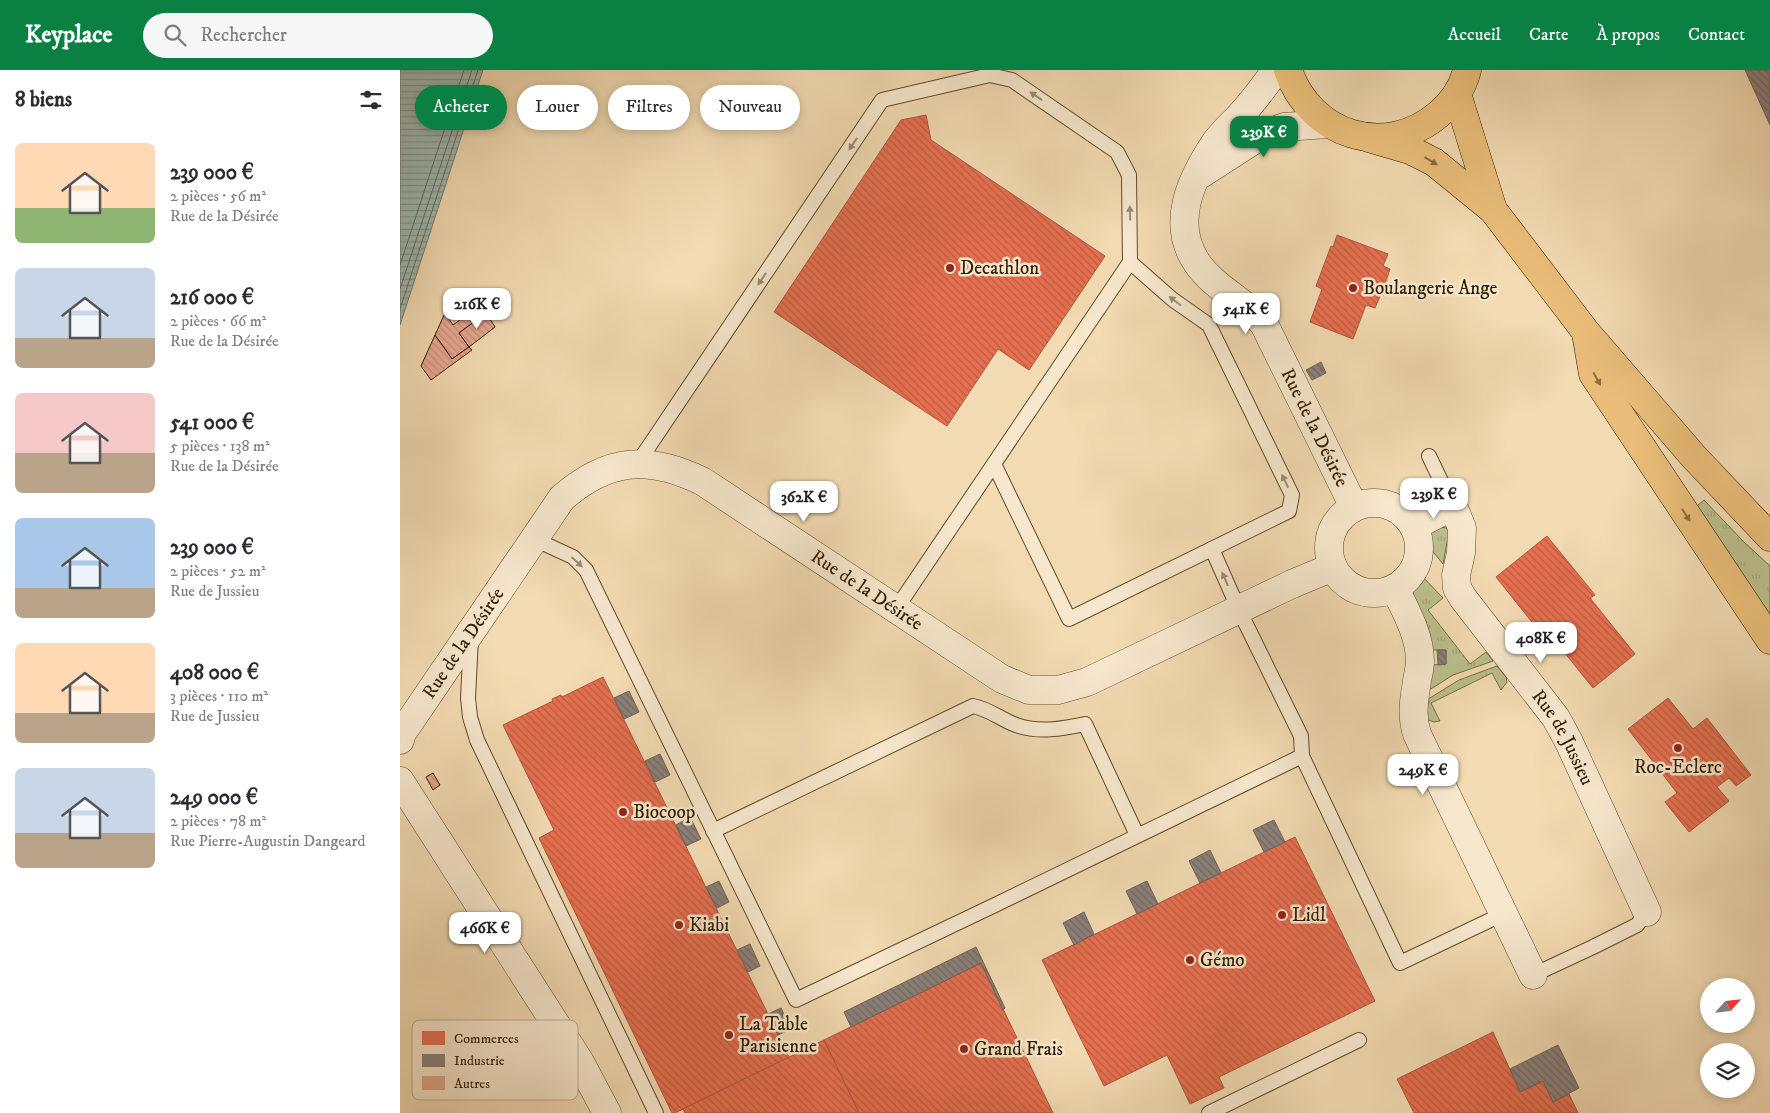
<!DOCTYPE html>
<html lang="fr">
<head>
<meta charset="utf-8">
<style>
  body { margin:0; font-family:"IM FELL DW Pica",serif; background:#f7f7f7; color:#2b2b33; height:100vh; display:flex; flex-direction:column; font-size:19px; white-space:nowrap }
  * { box-sizing:border-box; margin:0 }
  p { font-size:16px; color:#7c7c81 }
  .icon { flex:none; width:28px; height:28px; fill:none; stroke:currentColor; stroke-width:2; stroke-linecap:round; stroke-linejoin:round }
  .map { position:relative; flex:1; overflow:hidden }
  .sheet { display:flex; flex-direction:column; background:#fff; width:400px }
  .sheet>* { flex:none }
  .hud { position:absolute; left:15px; top:15px; width:475px; height:45px; display:flex; gap:10px }
  .needle { width:32px; rotate:63deg }
  .fabs { position:absolute; left:1300px; top:908px; display:grid; gap:10px }
  .fabs a { display:grid; place-items:center; width:55px; height:55px; border-radius:50%; background:#fff; box-shadow:0 2px 8px #0003; font-size:25px }
  .price { position:absolute; translate:-50% -42px; padding:0 11px; border-radius:10px; background:#fff; color:#222; font-size:16px; line-height:32px; filter:drop-shadow(0 1px 2px #0008) }
  .price::after { content:''; position:absolute; left:50%; top:30px; width:15px; height:11px; margin-left:-8px; background:inherit; clip-path:polygon(0 0,100% 0,50% 100%) }
  .price.active { background:#0b8043; color:#fff }
  ul { padding:0; list-style:none }
  li { display:flex; align-items:center; gap:15px; height:125px; padding:0 15px }
  li span { display:grid; place-items:center; flex:none; width:140px; height:100px; border-radius:8px; color:#555 }
  li>.icon { margin-inline-start:auto }
  span .icon { width:60px; height:60px; fill:#fffc; stroke-width:1 }
  li b { font-size:21px }
  h2 { display:flex; justify-content:space-between; align-items:center; height:60px; padding:0 15px; font-size:21px }
  .tag { padding:0 18px; border-radius:22px; background:#fff; box-shadow:0 2px 8px #0003; font-size:18px; line-height:45px }
  .tag.active { background:#0b8043; color:#fff }
  header { display:flex; align-items:center; gap:30px; box-sizing:border-box; height:70px; padding:0 25px; background:#0b8043; color:#fff }
  header strong { font-size:24px }
  nav { display:flex; gap:28px; margin-inline-start:auto; font-size:18px }
  .search { width:350px; height:45px; background:#f7f7f7; display:flex; align-items:center; gap:12px; box-sizing:border-box; padding:0 18px; border-radius:28px; color:#7c7c81; font-size:19px }
  main { display:flex; flex:1; min-height:0 }
  .map>svg:first-child { display:block }
</style>
</head>
<body>
<header>
<strong>Keyplace</strong>
<div class="search"><svg class="icon" aria-label="search" viewBox="0 0 24 24"><circle cx="10" cy="10" r="6"/><path d="M15 15l6 6"/></svg>Rechercher</div>
<nav><a>Accueil</a><a>Carte</a><a>À propos</a><a>Contact</a></nav>
</header>
<main>
<section class="sheet">
<h2>8 biens<svg class="icon" aria-label="filters" viewBox="0 0 24 24"><path d="M4 7h16M4 17h16"/><circle cx="9" cy="7" r="2"/><circle cx="15" cy="17" r="2"/></svg></h2>
<ul>
<li><span style="background:linear-gradient(#ffd9b3 65%,#8fb573 0)"><svg class="icon" aria-label="home" viewBox="0 0 24 24"><path d="M3 11l9-7 9 7M6 9v11h12V9"/></svg></span><div><b>239 000 €</b><p>2 pièces · 56 m²</p><p>Rue de la Désirée</p></div></li>
<li><span style="background:linear-gradient(#c9d6e8 70%,#b9a48a 0)"><svg class="icon" aria-label="home" viewBox="0 0 24 24"><path d="M3 11l9-7 9 7M6 9v11h12V9"/></svg></span><div><b>216 000 €</b><p>2 pièces · 66 m²</p><p>Rue de la Désirée</p></div></li>
<li><span style="background:linear-gradient(#f6c9c9 60%,#b9a48a 0)"><svg class="icon" aria-label="home" viewBox="0 0 24 24"><path d="M3 11l9-7 9 7M6 9v11h12V9"/></svg></span><div><b>541 000 €</b><p>5 pièces · 138 m²</p><p>Rue de la Désirée</p></div></li>
<li><span style="background:linear-gradient(#a9c7e8 70%,#b9a48a 0)"><svg class="icon" aria-label="home" viewBox="0 0 24 24"><path d="M3 11l9-7 9 7M6 9v11h12V9"/></svg></span><div><b>239 000 €</b><p>2 pièces · 52 m²</p><p>Rue de Jussieu</p></div></li>
<li><span style="background:linear-gradient(#ffd9b3 70%,#b9a48a 0)"><svg class="icon" aria-label="home" viewBox="0 0 24 24"><path d="M3 11l9-7 9 7M6 9v11h12V9"/></svg></span><div><b>408 000 €</b><p>3 pièces · 110 m²</p><p>Rue de Jussieu</p></div></li>
<li><span style="background:linear-gradient(#c9d6e8 65%,#b9a48a 0)"><svg class="icon" aria-label="home" viewBox="0 0 24 24"><path d="M3 11l9-7 9 7M6 9v11h12V9"/></svg></span><div><b>249 000 €</b><p>2 pièces · 78 m²</p><p>Rue Pierre-Augustin Dangeard</p></div></li>
</ul>
</section>
<div class="map">
<svg width="1370" height="1043" viewBox="0 0 1370 1043">
  <defs>
    <pattern id="grass-tufts" width="24" height="20" patternUnits="userSpaceOnUse" patternTransform="scale(1.25)"><rect width="24" height="20" fill="#bbbf8c"/><path d="M3 7l-1-3M5 7V3M7 7l1-3M15 17l-1-3M17 17v-4M19 17l1-3" fill="none" stroke="#a1a477"/></pattern>
    <pattern id="water-rules" width="6" height="5" patternUnits="userSpaceOnUse" patternTransform="scale(1.25)"><rect width="6" height="5" fill="#9db9b4"/><path d="M0 2.5h6" fill="none" stroke="#819690"/></pattern>
    <pattern id="shops-back-hatch" width="6" height="6" patternUnits="userSpaceOnUse" patternTransform="scale(1.25)"><rect width="6" height="6" fill="#e76f51"/><path d="M-1 5l2 2M0 0l6 6M5-1l2 2" fill="none" stroke="#bc5b41"/></pattern>
    <pattern id="industry-back-hatch" width="6" height="6" patternUnits="userSpaceOnUse" patternTransform="scale(1.25)"><rect width="6" height="6" fill="#8a817c"/><path d="M-1 5l2 2M0 0l6 6M5-1l2 2" fill="none" stroke="#716963"/></pattern>
    <pattern id="building-back-hatch" width="6" height="6" patternUnits="userSpaceOnUse" patternTransform="scale(1.25)"><rect width="6" height="6" fill="#e5a78f"/><path d="M-1 5l2 2M0 0l6 6M5-1l2 2" fill="none" stroke="#c58f7a"/></pattern>
  </defs>
  <rect width="100%" height="100%" fill="#f2dab2"/>
  <filter id="stains"><feTurbulence type="fractalNoise" baseFrequency=".004" numOctaves="4"/><feColorMatrix values="0 0 0 0 .2 0 0 0 0 .09 0 0 0 0 .02 0 0 0 .5 -.17"/></filter>
  <radialGradient id="worn" r=".72"><stop offset=".6" stop-color="#630" stop-opacity="0"/><stop offset="1" stop-color="#630" stop-opacity=".3"/></radialGradient>
  <!-- grass -->
  <g fill="url(#grass-tufts)" stroke="#766e46">
    <polygon points="1304,430 1343,471 1370,496 1370,553 1296,437"/>
    <polygon points="1042,457 1046,458 1049,461 1043,494 1026,473 1028,464"/>
    <path d="M 1019,503 L 1043,528 L 1028,540 L 1070,594 L 1086,582 L 1093,591 L 1053,605 L 1026,622 L 1032,595 L 1046,594 L 1046,580 L 1032,580 C 1030,570 1029,561 1026,552 C 1017,532 1006,525 1019,503 Z"/>
    <polygon points="1097,596 1106,607 1107,612 1101,620 1092,603 1031,633 1040,651 1034,652 1026,649 1025,631 1059,610"/>
  </g>
  <!-- water -->
  <polygon fill="url(#water-rules)" stroke="#727b6c" points="0,0 83,0 0,255"/>
  <!-- shops -->
  <g fill="url(#shops-back-hatch)" stroke="#b05639">
    <polygon points="526,45 531,70 705,186 629,300 598,279 547,356 374,242 501,50"/>
    <polygon points="937,165 988,184 983,196 990,199 985,214 988,215 984,225 981,224 975,238 966,235 953,269 910,252 922,219 916,216 931,176 933,177"/>
    <polygon points="1147,466 1195,525 1190,528 1235,584 1193,618 1148,562 1143,566 1096,507"/>
    <polygon points="203,607 389,987 275,1043 272,1043 139,768 154,760 103,655 153,631 152,629 161,625 162,627"/>
    <polygon points="1268,628 1293,659 1307,648 1351,705 1336,716 1329,708 1317,717 1329,731 1289,762 1265,732 1277,723 1228,659"/>
    <polygon points="895,767 975,931 819,1007 824,1018 790,1034 767,985 704,1016 642,890"/>
    <polygon points="581,893 653,1043 459,1043 424,970"/>
    <polygon points="1093,962 1120,1022 1143,1011 1153,1032 1169,1024 1178,1043 1014,1043 997,1009"/>
    <polygon points="424,970 459,1043 285,1043 283,1039"/>
  </g>
  <!-- industry -->
  <g fill="url(#industry-back-hatch)" stroke="#6f6357">
    <polygon points="1345,0 1370,0 1370,55"/>
    <polygon points="921,292 926,303 912,310 906,300"/>
    <polygon points="1037,580 1046,580 1046,594 1038,595"/>
    <polygon points="229,621 239,642 224,649 214,628"/>
    <polygon points="260,684 270,705 255,712 245,691"/>
    <polygon points="290,747 301,769 286,776 276,755"/>
    <polygon points="874,750 885,772 864,782 853,760"/>
    <polygon points="810,780 821,803 800,813 789,791"/>
    <polygon points="319,811 329,832 317,838 306,817"/>
    <polygon points="747,811 758,834 737,844 726,821"/>
    <polygon points="684,842 694,864 674,875 663,853"/>
    <polygon points="350,874 360,896 348,902 337,880"/>
    <polygon points="576,877 605,938 603,940 581,893 451,957 444,942"/>
    <polygon points="381,938 391,959 378,965 368,944"/>
    <polygon points="1158,975 1179,1018 1153,1032 1143,1011 1120,1022 1110,999"/>
  </g>
  <g fill="none" stroke-linecap="round" stroke-linejoin="round">
    <!-- shore -->
    <g stroke="#676b5a" stroke-width="1">
      <polyline points="0,195 64,0"/>
      <polyline points="0,219 72,0"/>
      <polyline points="0,239 78,0"/>
    </g>
  </g>
  <!-- building -->
  <g fill="url(#building-back-hatch)" stroke="#311d00">
    <polygon points="80,235 86,243 59,263 69,277 52,289 35,265 45,243 53,255"/>
    <polygon points="86,243 95,257 69,277 59,263"/>
    <polygon points="35,265 52,289 69,277 72,280 31,310 21,296"/>
    <polygon points="33,703 40,715 33,720 26,707"/>
  </g>
  <g fill="none" stroke-linecap="round" stroke-linejoin="round">
    <defs>
      <g id="service">
        <polyline points="1029,386 1053,436"/>
        <polyline points="237,394 482,30 590,5 612,10 717,82 729,105 730,192 496,539"/>
        <polyline points="594,394 669,549 889,441 892,425 809,255 772,229 730,192"/>
        <polyline points="134,469 173,487 186,500 396,930 595,835 902,686"/>
        <polyline points="812,479 839,540 901,666 902,686 1000,893 1103,844"/>
        <polyline points="71,568 68,628 70,647 77,670 256,1043"/>
        <path d="M 313,761 L 573,636 C 589,639 600,649 616,655 C 638,663 662,659 685,654 L 737,765"/>
        <polyline points="1133,905 1193,877 1237,855 1247,842"/>
        <polyline points="809,1043 959,970"/>
      </g>
      <g id="minor">
        <path id="s1" d="M 876,0 C 864,17 852,33 838,48 C 830,56 821,64 815,73 C 791,109 770,153 797,193 C 815,219 844,230 864,254 L 954,437"/>
        <polyline points="801,104 860,66 884,57 928,54"/>
        <circle cx="974" cy="478" r="45"/>
        <path id="s2" d="M 1014,456 L 1053,436 L 1062,458 L 1061,483 L 1056,505 L 1057,518 L 1063,528 L 1156,648 L 1169,672 L 1247,842"/>
        <path d="M 995,519 C 1006,541 1020,566 1020,591 C 1020,598 1018,604 1017,611 C 1014,630 1011,645 1017,664 L 1133,905"/>
        <path id="s3" d="M 0,670 L 2,663 L 162,428 C 208,388 248,385 302,411 L 602,609 L 629,620 L 658,620 L 687,612 L 892,514 L 933,497"/>
        <polyline points="0,711 180,992 207,1043"/>
      </g>
      <g id="primary">
        <path d="M 888,0 C 910,65 985,90 1039,44 C 1052,33 1063,17 1067,0"/>
        <polyline points="1057,24 1093,140"/>
        <polyline points="969,68 1010,80 1034,92 1093,140 1186,262 1294,387 1370,467"/>
        <polyline points="1186,263 1193,304 1370,570"/>
      </g>
    </defs>
    <!-- service casing -->
    <use href="#service" stroke="#614c2c" stroke-width="16"/>
    <!-- minor casing -->
    <use href="#minor" stroke="#614c2c" stroke-width="29"/>
    <!-- primary casing -->
    <use href="#primary" stroke="#311d00" stroke-width="29"/>
    <!-- service -->
    <use href="#service" stroke="#f7e7cd" stroke-width="14"/>
    <!-- minor -->
    <use href="#minor" stroke="#f7e7cd" stroke-width="28"/>
    <!-- primary -->
    <use href="#primary" stroke="#e9bd79" stroke-width="28"/>
  </g>
  <!-- one-way arrows -->
  <defs><path id="oneway-solid" d="M-6-.8H1V-3.2L6.5 0L1 3.2V.8H-6Z" transform="scale(1.25)"/></defs>
  <g fill="#9e8c71">
    <use href="#oneway-solid" transform="translate(636 26) rotate(-146)"/>
    <use href="#oneway-solid" transform="translate(453 74) rotate(124)"/>
    <use href="#oneway-solid" transform="translate(730 143) rotate(-91)"/>
    <use href="#oneway-solid" transform="translate(362 209) rotate(124)"/>
    <use href="#oneway-solid" transform="translate(775 231) rotate(-143)"/>
    <use href="#oneway-solid" transform="translate(885 411) rotate(-116)"/>
    <use href="#oneway-solid" transform="translate(177 492) rotate(42)"/>
    <use href="#oneway-solid" transform="translate(825 509) rotate(-114)"/>
  </g>
  <g fill="#8d6d3c">
    <use href="#oneway-solid" transform="translate(1031 91) rotate(31)"/>
    <use href="#oneway-solid" transform="translate(1197 309) rotate(61)"/>
    <use href="#oneway-solid" transform="translate(1286 445) rotate(57)"/>
  </g>
  <!-- markers -->
  <g fill="#8f2418" stroke="#f7e7cd" stroke-width="2">
    <circle cx="550" cy="198" r="5"/>
    <circle cx="953" cy="218" r="5"/>
    <circle cx="1278" cy="678" r="5"/>
    <circle cx="223" cy="742" r="5"/>
    <circle cx="882" cy="845" r="5"/>
    <circle cx="279" cy="855" r="5"/>
    <circle cx="790" cy="890" r="5"/>
    <circle cx="329" cy="965" r="5"/>
    <circle cx="564" cy="979" r="5"/>
  </g>
  <g text-anchor="middle" dominant-baseline="central" stroke-width="5" stroke-linejoin="round" paint-order="stroke">
    <!-- poi labels -->
    <g font-size="19" fill="#311d00" stroke="#f7e7cd" text-anchor="start">
      <text x="560" y="198">Decathlon</text>
      <text x="963" y="218">Boulangerie Ange</text>
      <text x="1278" y="697" text-anchor="middle">Roc-Eclerc</text>
      <text x="233" y="742">Biocoop</text>
      <text x="892" y="845">Lidl</text>
      <text x="289" y="855">Kiabi</text>
      <text x="800" y="890">Gémo</text>
      <text x="339" y="954">La Table<tspan x="339" dy="22">Parisienne</tspan></text>
      <text x="574" y="979">Grand Frais</text>
    </g>
    <!-- street labels -->
    <g font-size="19" fill="#311d00" stroke="#f7e7cd">
      <text stroke="none"><textPath href="#s1" startOffset="431">Rue de la Désirée</textPath></text>
      <text stroke="none"><textPath href="#s3" startOffset="641">Rue de la Désirée</textPath></text>
      <text stroke="none"><textPath href="#s3" startOffset="116">Rue de la Désirée</textPath></text>
      <text stroke="none"><textPath href="#s2" startOffset="312">Rue de Jussieu</textPath></text>
    </g>
  </g>
  <!-- legend -->
  <rect x="12" y="950" width="166" height="80" rx="8" fill="#f7e7cd" stroke="#bcaa90" stroke-width="1"/>
  <rect x="22" y="961" width="23" height="14" fill="#e76f51"/>
  <rect x="22" y="984" width="23" height="13" fill="#8a817c"/>
  <rect x="22" y="1006" width="23" height="14" fill="#e5a78f"/>
  <g font-size="14" fill="#311d00">
    <text x="54" y="973">Commerces</text>
    <text x="54" y="995">Industrie</text>
    <text x="54" y="1018">Autres</text>
  </g>
  <rect width="100%" height="100%" filter="url(#stains)"/>
  <rect width="100%" height="100%" fill="url(#worn)"/>
</svg>
<div class="fabs">
<a><svg class="needle" viewBox="-14 -14 28 28"><path d="M0-13l5 13h-10z" fill="#e53935"/><path d="M0 13l5-13h-10z" fill="#7c7c81"/></svg></a>
<a><svg class="icon" aria-label="layers" viewBox="0 0 24 24"><path d="M12 4l9 5-9 5-9-5zM3 14l9 5 9-5"/></svg></a>
</div>
<b class="price active" style="left:864px;top:88px">239K €</b>
<b class="price" style="left:77px;top:260px">216K €</b>
<b class="price" style="left:846px;top:265px">541K €</b>
<b class="price" style="left:1034px;top:450px">239K €</b>
<b class="price" style="left:404px;top:453px">362K €</b>
<b class="price" style="left:1141px;top:594px">408K €</b>
<b class="price" style="left:1023px;top:726px">249K €</b>
<b class="price" style="left:85px;top:884px">466K €</b>
<div class="hud">
<a class="tag active">Acheter</a>
<a class="tag">Louer</a>
<a class="tag">Filtres</a>
<a class="tag">Nouveau</a>
</div>
</div>
</main>
</body>
</html>
